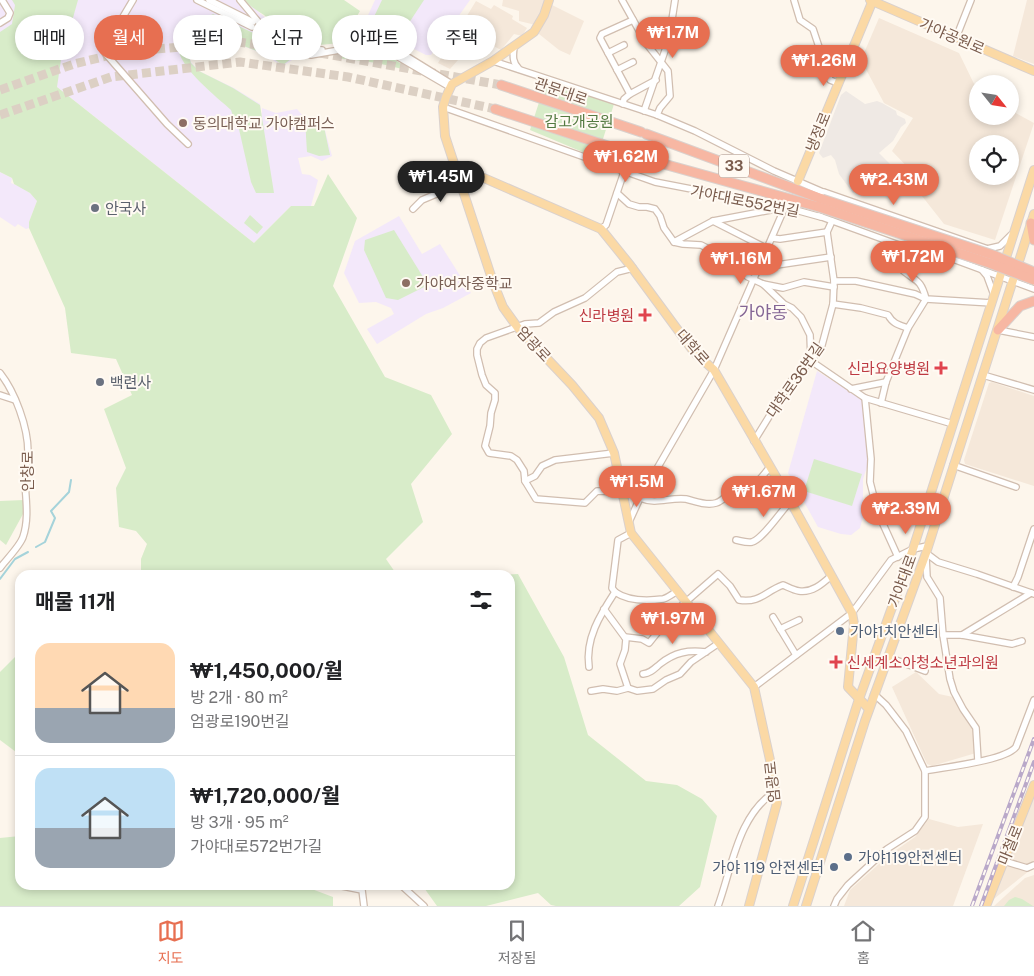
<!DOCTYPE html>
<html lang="ko">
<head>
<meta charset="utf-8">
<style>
  body { margin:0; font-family:"Public Sans","Noto Sans KR",sans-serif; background:#f2f2f2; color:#202124; height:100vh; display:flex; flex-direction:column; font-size:19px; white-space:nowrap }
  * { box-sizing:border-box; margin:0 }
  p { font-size:16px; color:#757577 }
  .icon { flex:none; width:28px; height:28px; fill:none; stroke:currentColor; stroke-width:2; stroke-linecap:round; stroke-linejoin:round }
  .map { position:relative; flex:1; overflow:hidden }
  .sheet { position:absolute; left:15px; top:570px; width:500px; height:320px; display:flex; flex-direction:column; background:#fff; border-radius:15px; box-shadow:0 2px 8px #0003 }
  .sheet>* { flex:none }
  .hud { position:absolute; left:15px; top:15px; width:500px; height:45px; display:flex; gap:10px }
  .needle { width:32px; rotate:120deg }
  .fabs { position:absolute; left:969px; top:75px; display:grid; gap:10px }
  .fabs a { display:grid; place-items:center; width:50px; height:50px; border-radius:50%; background:#fff; box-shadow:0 2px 8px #0003; font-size:25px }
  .price { position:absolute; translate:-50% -42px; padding:0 11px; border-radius:18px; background:#e76f51; color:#fff; font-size:16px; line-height:32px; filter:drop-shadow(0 1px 2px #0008) }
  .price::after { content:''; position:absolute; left:50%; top:30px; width:15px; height:11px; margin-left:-8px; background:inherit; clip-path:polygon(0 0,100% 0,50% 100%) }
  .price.active { background:#222; color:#fff }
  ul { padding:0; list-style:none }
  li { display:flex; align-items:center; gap:15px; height:125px; padding:0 20px }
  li+li { border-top:1px solid #e0e0e0 }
  li span { display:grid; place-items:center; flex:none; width:140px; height:100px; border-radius:15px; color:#555 }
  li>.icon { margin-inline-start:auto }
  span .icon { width:60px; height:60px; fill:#fffc; stroke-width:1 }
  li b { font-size:21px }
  h2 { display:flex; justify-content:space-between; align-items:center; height:60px; padding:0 20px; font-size:21px }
  .chip { padding:0 18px; border-radius:22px; background:#fff; box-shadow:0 2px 8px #0003; font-size:18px; line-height:45px }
  .chip.active { background:#e76f51; color:#fff }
  .tab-bar { display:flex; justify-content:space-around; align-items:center; height:70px; border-top:1px solid #e0e0e0; background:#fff; font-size:14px; color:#757577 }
  .tab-bar a { display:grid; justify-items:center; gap:2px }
  .tab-bar .active { color:#e76f51 }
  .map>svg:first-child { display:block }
</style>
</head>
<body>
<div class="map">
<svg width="1034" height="906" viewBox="0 0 1034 906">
  <rect width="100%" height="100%" fill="#fdf6ec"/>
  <!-- residential -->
  <g fill="#f5e8da" fill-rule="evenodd">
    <polygon points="503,0 546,0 546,2 584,21 570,55 559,50 539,34 540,26 519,21 519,11 502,6"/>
    <polygon points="1027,0 1034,0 1034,64 1013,56"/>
    <polygon points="476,1 491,9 494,5 513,16 512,19 527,28 522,36 514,34 501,50 480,39 465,56 458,60 450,69 438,63"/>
    <path d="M 879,18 L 959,53 L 977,90 L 978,116 L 1010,116 L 1010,110 L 1034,123 L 995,240 L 944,224 L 918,191 L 917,177 L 892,151 L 913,118 L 884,103 L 861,60 ZM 978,144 L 1010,144 L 1010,176 L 978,176 Z"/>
    <polygon points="992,382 1034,396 1034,486 965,464 964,460 989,383"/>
    <polygon points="916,672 939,694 953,697 974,729 976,753 932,766 927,764 892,687"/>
    <polygon points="1034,794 1034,867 990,902"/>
    <polygon points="929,819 958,827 983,824 953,906 844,906 850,890 889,855 915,837"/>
    <polygon points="1034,875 1034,906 994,906 1025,878"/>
  </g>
  <!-- industrial -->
  <polygon fill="#efe9e4" points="846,91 865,104 877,101 882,103 896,111 897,115 905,119 906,123 901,127 893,141 879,153 892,166 886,176 876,187 868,193 860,190 853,193 839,174 835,160 831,155 823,158 819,153 841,95"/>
  <!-- education -->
  <g fill="#f3e8fa">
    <polygon points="0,0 245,0 269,21 304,43 298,56 283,66 278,62 277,63 266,55 220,37 194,45 188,50 191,62 199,71 234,88 260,104 262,117 262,108 276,113 297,109 303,116 317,118 323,123 332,156 322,161 311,156 298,158 302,174 310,175 318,180 311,206 288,206 291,206 254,243 57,87 0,141"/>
    <polygon points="375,0 470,0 431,55 426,55 364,24"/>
    <polygon points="0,172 12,178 11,183 23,188 35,197 37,201 29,222 29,228 26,229 18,224 15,227 0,217"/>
    <polygon points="399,216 422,254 440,244 471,293 443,308 426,314 377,344 367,329 394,314 391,308 376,302 359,303 344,273 355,241"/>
    <polygon points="817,371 865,401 870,458 863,479 863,517 860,528 851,535 841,534 818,527 788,473"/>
  </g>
  <!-- green -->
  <g fill="#d8ecc9">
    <polygon points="12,0 78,0 61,60 57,87 254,243 291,206 314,206 328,174 357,218 333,286 385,377 431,395 452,434 411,484 423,522 386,559 397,575 141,575 141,559 147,544 136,531 119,527 116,488 126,468 104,409 132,395 116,359 71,353 65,308 29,228 29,222 37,201 30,193 14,184 12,178 0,172 0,32 12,24 15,5"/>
    <path d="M 245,0 L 344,0 L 360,11 L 350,28 L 350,31 L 358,35 L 358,39 C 346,41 321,48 309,43 C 304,41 302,36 297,33 L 294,37 C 283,30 273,23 264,15 C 257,10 250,7 245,0 Z"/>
    <polygon points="382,0 424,0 403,32 372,21"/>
    <path d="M 213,14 L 298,54 L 283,65 L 267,55 L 220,37 L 194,44 L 187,50 L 191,63 L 199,71 L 233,88 L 260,105 L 274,193 L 256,193 L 251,182 L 236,116 L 233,116 L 231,110 C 216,96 165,58 181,36 C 188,26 203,20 213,14 Z"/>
    <path d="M 368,51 L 386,54 L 409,69 L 408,71 C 385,63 359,60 335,58 Z"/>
    <polygon points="546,81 614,104 597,158 530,130"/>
    <polygon points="305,119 323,122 330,155 319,156 307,152"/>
    <polygon points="250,215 263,227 257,234 244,223"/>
    <polygon points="394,230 428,285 398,300 386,298 364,250 365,240"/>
    <polygon points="814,459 862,474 852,506 804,491"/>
    <polygon points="24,500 23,514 6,545 0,540 0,501"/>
    <polygon points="518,574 564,657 588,735 646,781 677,785 702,799 717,816 700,887 679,906 556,906 551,905 538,893 486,906 437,906 422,885 510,885 510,575 496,575"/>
    <polygon points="20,652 20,755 0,740 0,672"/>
    <polygon points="20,836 20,885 301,885 333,897 333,906 0,906 0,838"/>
    <polygon points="1015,897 1022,899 1033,906 1004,906 1009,900"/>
  </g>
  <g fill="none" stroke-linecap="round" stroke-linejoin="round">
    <!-- stream -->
    <g stroke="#a5d3da" stroke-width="2">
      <polyline points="36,547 45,542 55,518 51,511 69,492 71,480"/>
      <polyline points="0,579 15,559 28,552"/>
    </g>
    <!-- highway-tunnel -->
    <g stroke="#dcd0c4" stroke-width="9" stroke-dasharray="9 4.5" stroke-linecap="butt">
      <polyline points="320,53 501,85"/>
      <polyline points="0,90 74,64 123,52 238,42 302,51"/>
      <polyline points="0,115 111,77 240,62 348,77 495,109"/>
    </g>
    <defs>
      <g id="minor">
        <polyline points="133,0 105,47 105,53 167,124 188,144"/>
        <polyline points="197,0 252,27"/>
        <polyline points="209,0 253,22"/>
        <polyline points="240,0 261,25"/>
        <polyline points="622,0 646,43 668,71 670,96 660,108 657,115"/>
        <polyline points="794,0 800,20 813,29 830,80 838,83"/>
        <polyline points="0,23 8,18 10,13 2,0"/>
        <polyline points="956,38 971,0"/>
        <polyline points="296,43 310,49 322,50"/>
        <polyline points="378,43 390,46 450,83"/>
        <polyline points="293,47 311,55 362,46 383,48 450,87"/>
        <path d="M 514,47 C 513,56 512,62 519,69"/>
        <polyline points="608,53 624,45"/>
        <polyline points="493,61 657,115 695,131 774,171 825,193"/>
        <polyline points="617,70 633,62"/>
        <polyline points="630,94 656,80"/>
        <polyline points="623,104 624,99 630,94 600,38 602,34 633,20"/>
        <polyline points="443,107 655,182 785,207 821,217"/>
        <polyline points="644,111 669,39 675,0"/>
        <polyline points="824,192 988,249"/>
        <polyline points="617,193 629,204 639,207 647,207 655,209 660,216 664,228 674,242 683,244 701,245 707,248 716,259 733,266 748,277 763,284 783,288 804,282 834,287"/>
        <polyline points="413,209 422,200 460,184"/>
        <polyline points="819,216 899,245 942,255 1034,289"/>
        <polyline points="713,221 768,249"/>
        <polyline points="601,229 606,225 624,172"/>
        <polyline points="772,238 780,239 827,232"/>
        <polyline points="674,242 713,221 781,208"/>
        <polyline points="987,249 1000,246 1011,235"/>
        <polyline points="761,264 770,266 831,257"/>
        <polyline points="982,270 987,276 994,295"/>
        <polyline points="834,281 856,281 915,294 926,299 992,303"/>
        <polyline points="763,284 784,304 792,308 801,317 810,335 811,361 865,398 953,424"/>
        <path d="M 833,304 L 861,308 L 888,315 C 893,324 899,325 908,328"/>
        <polyline points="998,330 1034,337"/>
        <path d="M 0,373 C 15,392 28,427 28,452 C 28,462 25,472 25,483 C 26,500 29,520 23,537 C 20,546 6,560 0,568"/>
        <polyline points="983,375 1034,390"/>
        <polyline points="851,389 886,382"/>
        <polyline points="0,395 15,400"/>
        <polyline points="865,398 871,459 870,482 878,513 898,557"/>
        <path d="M 881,403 L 886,382 L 908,328 L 926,299 C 920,276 914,282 899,267 L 897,255 L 899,245"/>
        <polyline points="754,441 791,381 811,361 822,345 833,304 834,281 827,232 832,221"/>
        <polyline points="953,465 1016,487"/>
        <polyline points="525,481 535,476 542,466 555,460 614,453"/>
        <polyline points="621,492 597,491 585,503 536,499 525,481 524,471 517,460 511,456 489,453 485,446 490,426 491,413 495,400 495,393 486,385 482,375 477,355 477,349 480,343 486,338 525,324 539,323 554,312 585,298 617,272 633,268"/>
        <path d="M 640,498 C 657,505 669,497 686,499 C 695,501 706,506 716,503 C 723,501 727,495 731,491 C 744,493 745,485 755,485 L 770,467"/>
        <polyline points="629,522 640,498 714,370 785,207"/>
        <path d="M 736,540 C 741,541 747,543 752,542 C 763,539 781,511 790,502"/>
        <polyline points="926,553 938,562 977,574 1034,594"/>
        <polyline points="926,557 927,577 940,598 943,635 950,679 954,692 963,709 976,728 978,761"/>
        <polyline points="1013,587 1018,577 1034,529"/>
        <polyline points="615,592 612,588 618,540 631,533"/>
        <path d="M 615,592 C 628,601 648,601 663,599 C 668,598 673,593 678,591"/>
        <polyline points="604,609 626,639 625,650 620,664 628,688"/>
        <polyline points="773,617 796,655"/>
        <polyline points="780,629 799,620"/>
        <polyline points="943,635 962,635 1012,644 1022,641"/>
        <polyline points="962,635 1031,593"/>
        <path d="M 625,637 L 642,639 L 649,643 L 673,613 L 718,574 L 730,586 L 739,600 C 761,603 764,592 783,585 C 788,587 793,590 799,591 C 812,593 822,584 831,576"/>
        <polyline points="888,657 925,671"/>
        <path d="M 589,667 C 585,639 600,615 615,592"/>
        <path d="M 643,674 C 651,673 654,669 660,664 C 675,652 688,650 706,652"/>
        <polyline points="754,687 852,613 891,560 913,549 927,546"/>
        <polyline points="591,691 603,689 617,691 628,688 637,691 653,689 666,680 680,674 691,662 719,643"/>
        <path d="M 925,771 C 945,767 1004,761 1016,747 L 1034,700"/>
        <polyline points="1004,861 1027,868 1034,865"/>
        <polyline points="337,885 362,890 364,906"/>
        <polyline points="401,885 424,906"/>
        <path d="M 718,906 C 732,868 738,814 776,791"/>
        <polyline points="834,906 837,899 848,885 887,849 915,831 925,817 925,771 906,731 886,705 874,694"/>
      </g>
      <g id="major">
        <polyline points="549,0 544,15 534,32 493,61 452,84 446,97 443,107 445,136 493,282 503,307 518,328 572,385 599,418 614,453 631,533 754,687 770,760 777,803 749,906"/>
        <polyline points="870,0 1034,71"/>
        <polyline points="454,165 601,229 630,265 694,352 714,370 793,506 852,613 854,624 848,687 869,709"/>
        <polyline points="798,181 873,0"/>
        <polyline points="793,906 859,699 913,549 1034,170"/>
        <polyline points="806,906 865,721 926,553 1034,214"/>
        <polyline points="986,906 1034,785"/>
      </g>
      <g id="highway">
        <polyline points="501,85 641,132"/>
        <polyline points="495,109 632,154"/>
        <polyline points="646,134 822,199"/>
        <polyline points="642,158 819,207"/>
        <polyline points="1031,223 1034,240"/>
        <polyline points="998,330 1020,306 1034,301"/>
      </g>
    </defs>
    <!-- minor casing -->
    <use href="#minor" stroke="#d1beb0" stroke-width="8"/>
    <!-- major casing -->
    <use href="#major" stroke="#dad1cd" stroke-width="10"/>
    <!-- highway casing -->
    <use href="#highway" stroke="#dad1cd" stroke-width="11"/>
    <!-- minor -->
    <use href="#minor" stroke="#fff" stroke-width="5.5"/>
    <!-- major -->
    <use href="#major" stroke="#fbd9a5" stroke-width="8"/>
    <!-- highway -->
    <use href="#highway" stroke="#f7b7a3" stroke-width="9"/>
    <defs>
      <g id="rail">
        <polyline points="972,906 1034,739"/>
        <polyline points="981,906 1034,762"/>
      </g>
    </defs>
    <!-- rail casing -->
    <use href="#rail" stroke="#b9a8c9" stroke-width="4"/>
    <!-- rail -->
    <use href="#rail" stroke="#fffaf3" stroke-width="2" stroke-dasharray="5.5" stroke-linecap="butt"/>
    <defs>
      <g id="highway-bridge">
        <polyline points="822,199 993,255 1034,272"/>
        <polyline points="819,207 989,263 1034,280"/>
      </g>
    </defs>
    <!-- highway-bridge casing -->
    <use href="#highway-bridge" stroke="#dad1cd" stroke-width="11" stroke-linecap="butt"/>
    <!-- highway-bridge -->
    <use href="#highway-bridge" stroke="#f7b7a3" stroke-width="9"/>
  </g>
  <!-- markers -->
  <g fill="#8d6e63" stroke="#fffaf3" stroke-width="2">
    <circle cx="183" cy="123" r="5"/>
    <circle cx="406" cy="283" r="5"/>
  </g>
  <g fill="#6b7280" stroke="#fffaf3" stroke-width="2">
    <circle cx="95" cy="208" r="5"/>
    <circle cx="100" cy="382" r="5"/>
  </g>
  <g fill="#e0444e" stroke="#fffaf3" stroke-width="2">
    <path d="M642.5 307.5h5v5h5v5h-5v5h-5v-5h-5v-5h5z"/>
    <path d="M938.5 360.5h5v5h5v5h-5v5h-5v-5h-5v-5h5z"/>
    <path d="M833.5 654.5h5v5h5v5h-5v5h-5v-5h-5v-5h5z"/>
  </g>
  <g fill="#5c6f8a" stroke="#fffaf3" stroke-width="2">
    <circle cx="840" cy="631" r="5"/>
    <circle cx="848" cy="857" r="5"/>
    <circle cx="834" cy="867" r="5"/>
  </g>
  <g text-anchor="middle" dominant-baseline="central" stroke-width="4" stroke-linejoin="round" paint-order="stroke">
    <!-- shield labels -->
    <rect fill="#fffaf3" stroke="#a28b7f" stroke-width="1" x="719" y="154.5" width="30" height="23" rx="4"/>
    <g font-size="14" font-weight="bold" fill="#7a5c4d">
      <text x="734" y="166">33</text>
    </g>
    <!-- street labels -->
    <g font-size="15" fill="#7a5c4d" stroke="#fffaf3">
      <text transform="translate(952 36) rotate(23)">가야공원로</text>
      <text transform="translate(561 91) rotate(19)">관문대로</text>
      <text transform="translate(818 132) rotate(-68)">냉정로</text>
      <text transform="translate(745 201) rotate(11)">가야대로552번길</text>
      <text transform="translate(534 344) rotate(47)">엄광로</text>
      <text transform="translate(693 347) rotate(49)">대학로</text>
      <text transform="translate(795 380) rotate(-55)">대학로36번길</text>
      <text transform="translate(27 471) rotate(-90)">안창로</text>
      <text transform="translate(902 581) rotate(-70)">가야대로</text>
      <text transform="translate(772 782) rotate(-96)">엄광로</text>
      <text transform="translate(1010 845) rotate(-68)">마철로</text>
    </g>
    <!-- park labels -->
    <g font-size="15" fill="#537a41" stroke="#fffaf3">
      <text x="579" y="121">감고개공원</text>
    </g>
    <!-- education labels -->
    <g font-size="15" fill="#785e54" stroke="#fffaf3" text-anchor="start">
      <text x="193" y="123">동의대학교 가야캠퍼스</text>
      <text x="416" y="283">가야여자중학교</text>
    </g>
    <!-- worship labels -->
    <g font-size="15" fill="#5b616d" stroke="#fffaf3" text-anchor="start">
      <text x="105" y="208">안국사</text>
      <text x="110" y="382">백련사</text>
    </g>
    <!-- health labels -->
    <g font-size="15" fill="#be3a42" stroke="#fffaf3" text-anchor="end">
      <text x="634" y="315">신라병원</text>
      <text x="930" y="368">신라요양병원</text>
      <text x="847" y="662" text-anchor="start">신세계소아청소년과의원</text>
    </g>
    <!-- service labels -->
    <g font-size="15" fill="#4e5e75" stroke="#fffaf3" text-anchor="start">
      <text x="850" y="631">가야1치안센터</text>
      <text x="858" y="857">가야119안전센터</text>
      <text x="824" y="867" text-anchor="end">가야 119 안전센터</text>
    </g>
    <!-- quarter labels -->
    <g font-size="18" fill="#846695" stroke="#fffaf3">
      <text x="763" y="312">가야동</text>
    </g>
  </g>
</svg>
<div class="fabs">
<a><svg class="needle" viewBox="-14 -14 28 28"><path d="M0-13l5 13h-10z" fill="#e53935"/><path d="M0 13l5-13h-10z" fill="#757577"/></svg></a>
<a><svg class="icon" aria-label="locate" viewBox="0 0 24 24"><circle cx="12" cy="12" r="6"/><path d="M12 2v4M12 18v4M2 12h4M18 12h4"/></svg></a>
</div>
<b class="price" style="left:673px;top:59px">₩1.7M</b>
<b class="price" style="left:824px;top:87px">₩1.26M</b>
<b class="price" style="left:626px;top:183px">₩1.62M</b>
<b class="price active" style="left:441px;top:203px">₩1.45M</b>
<b class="price" style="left:894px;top:206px">₩2.43M</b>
<b class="price" style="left:913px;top:283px">₩1.72M</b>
<b class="price" style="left:741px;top:285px">₩1.16M</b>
<b class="price" style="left:637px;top:508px">₩1.5M</b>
<b class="price" style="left:764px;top:518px">₩1.67M</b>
<b class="price" style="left:906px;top:535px">₩2.39M</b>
<b class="price" style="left:673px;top:645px">₩1.97M</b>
<div class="hud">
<a class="chip">매매</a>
<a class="chip active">월세</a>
<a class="chip">필터</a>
<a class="chip">신규</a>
<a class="chip">아파트</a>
<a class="chip">주택</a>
</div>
<section class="sheet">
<h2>매물 11개<svg class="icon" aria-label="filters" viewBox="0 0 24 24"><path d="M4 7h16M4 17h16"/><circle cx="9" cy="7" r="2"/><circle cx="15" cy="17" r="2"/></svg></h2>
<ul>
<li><span style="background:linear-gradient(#ffd9b3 65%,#9aa5b1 0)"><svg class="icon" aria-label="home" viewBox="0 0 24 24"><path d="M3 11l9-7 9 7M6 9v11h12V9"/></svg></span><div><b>₩1,450,000/월</b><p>방 2개 · 80 m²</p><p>엄광로190번길</p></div></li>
<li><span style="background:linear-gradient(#bfe0f5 60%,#9aa5b1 0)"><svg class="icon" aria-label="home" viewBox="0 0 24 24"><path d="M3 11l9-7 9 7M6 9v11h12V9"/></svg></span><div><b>₩1,720,000/월</b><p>방 3개 · 95 m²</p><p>가야대로572번가길</p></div></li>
</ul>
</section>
</div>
<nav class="tab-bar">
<a class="active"><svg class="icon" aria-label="map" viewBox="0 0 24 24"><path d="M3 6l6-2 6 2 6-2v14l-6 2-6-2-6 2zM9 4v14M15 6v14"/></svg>지도</a>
<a><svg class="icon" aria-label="saved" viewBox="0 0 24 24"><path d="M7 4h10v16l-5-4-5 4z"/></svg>저장됨</a>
<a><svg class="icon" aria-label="home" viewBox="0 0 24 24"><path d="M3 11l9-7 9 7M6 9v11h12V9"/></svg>홈</a>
</nav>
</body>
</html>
